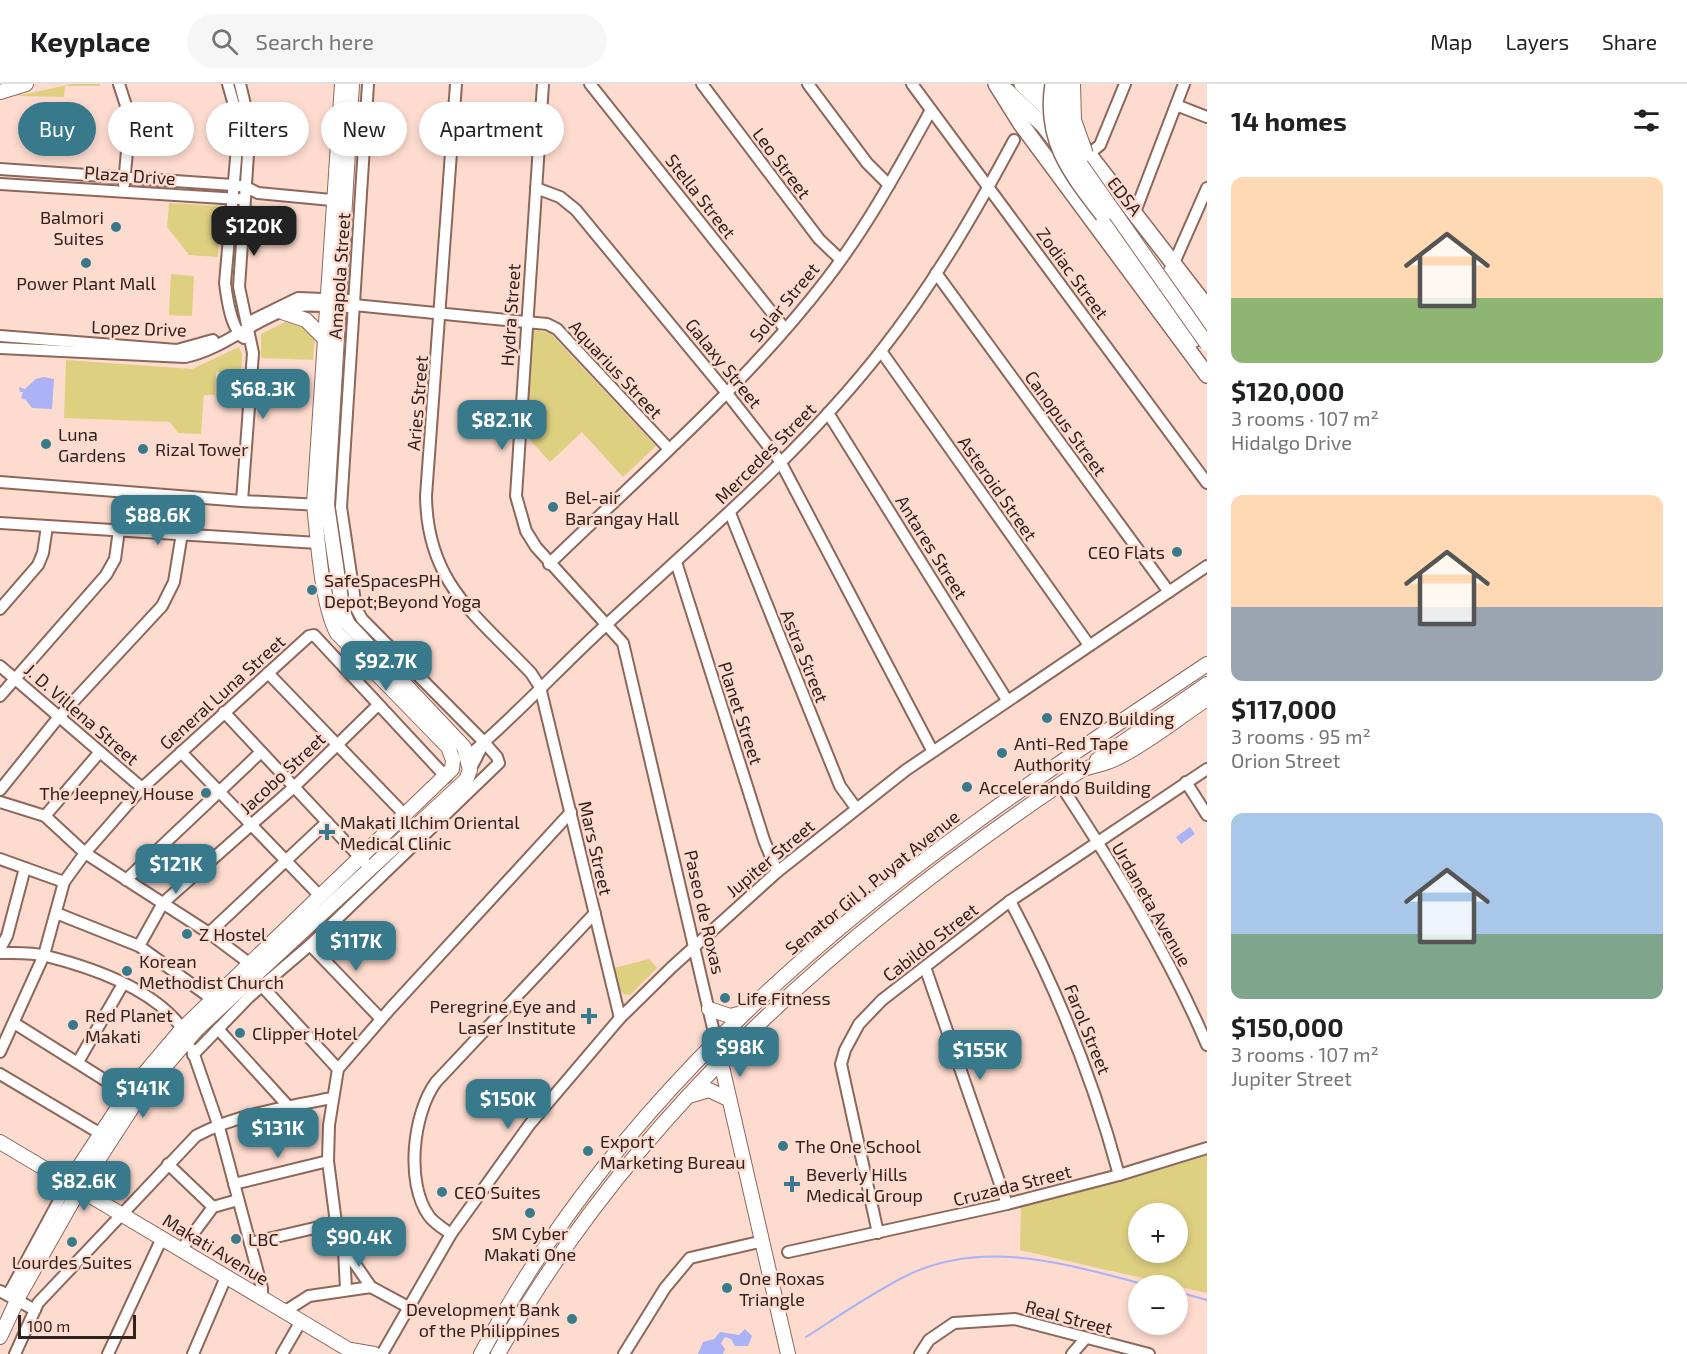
<!DOCTYPE html>
<html lang="en">
<head>
<meta charset="utf-8">
<style>
  body { margin:0; font-family:"Exo 2",sans-serif; background:#f6f6f6; color:#202124; height:100vh; display:flex; flex-direction:column; font-size:22px; white-space:nowrap }
  * { box-sizing:border-box; margin:0 }
  p { font-size:20px; color:#757577 }
  .icon { flex:none; width:33px; height:33px; fill:none; stroke:currentColor; stroke-width:2; stroke-linecap:round; stroke-linejoin:round }
  .map { position:relative; flex:1; overflow:hidden }
  .side { display:flex; flex-direction:column; background:#fff; width:480px }
  .side>* { flex:none }
  .guide { position:absolute; left:18px; top:18px; width:570px; height:54px; display:flex; gap:12px }
  .tools { position:absolute; left:1128px; top:1119px; display:grid; gap:12px }
  .tools a { display:grid; place-items:center; width:60px; height:60px; border-radius:50%; background:#fff; box-shadow:0 3px 9px #0003; font-size:30px }
  .scale { position:absolute; left:18px; bottom:15px; width:118px; box-sizing:border-box; padding-left:6px; border:3px solid #32221d; border-top:0; font-size:16px; line-height:21px; white-space:nowrap; color:#32221d; -webkit-text-stroke:4px #fedbcf; paint-order:stroke }
  .price { position:absolute; translate:-50% -51px; padding:0 14px; border-radius:12px; background:#387a8c; color:#fff; font-size:20px; line-height:39px; filter:drop-shadow(0 2px 3px #0008) }
  .price::after { content:''; position:absolute; left:50%; top:36px; width:18px; height:14px; margin-left:-9px; background:inherit; clip-path:polygon(0 0,100% 0,50% 100%) }
  .price.active { background:#222; color:#fff }
  ul { padding:0; list-style:none }
  li { display:grid; align-content:center; gap:12px; height:318px; padding:0 24px }
  li span { display:grid; place-items:center; height:186px; border-radius:12px; color:#555 }
  li>.icon { margin-inline-start:auto }
  span .icon { width:108px; height:108px; fill:#fffc; stroke-width:1 }
  li b { font-size:26px }
  h2 { display:flex; justify-content:space-between; align-items:center; height:72px; padding:0 24px; font-size:26px }
  .pill { padding:0 21px; border-radius:27px; background:#fff; box-shadow:0 3px 9px #0003; font-size:21px; line-height:54px }
  .pill.active { background:#387a8c; color:#fff }
  header { display:flex; align-items:center; gap:36px; box-sizing:border-box; height:84px; padding:0 30px; background:#fff; border-bottom:2px solid #e0e0e0 }
  header strong { font-size:28px }
  nav { display:flex; gap:33px; margin-inline-start:auto; font-size:21px }
  .search { width:420px; height:54px; background:#f6f6f6; display:flex; align-items:center; gap:15px; box-sizing:border-box; padding:0 21px; border-radius:33px; color:#757577; font-size:22px }
  main { display:flex; flex:1; min-height:0 }
  .map>svg:first-child { display:block }
</style>
</head>
<body>
<header>
<strong>Keyplace</strong>
<div class="search"><svg class="icon" aria-label="search" viewBox="0 0 24 24"><circle cx="10" cy="10" r="6"/><path d="M15 15l6 6"/></svg>Search here</div>
<nav><a>Map</a><a>Layers</a><a>Share</a></nav>
</header>
<main>
<div class="map">
<svg width="1207" height="1270" viewBox="0 0 1207 1270">
  <rect width="100%" height="100%" fill="#fedbcf"/>
  <!-- green -->
  <g fill="#ded081" fill-rule="evenodd">
    <polygon points="72,0 100,0 100,2 65,2 64,13 16,12"/>
    <polygon points="169,119 221,122 218,173 189,171 167,143"/>
    <polygon points="171,190 194,192 192,232 169,231"/>
    <polygon points="293,234 316,239 313,276 261,274 261,250"/>
    <polygon points="529,245 550,249 656,362 623,393 582,348 550,378 522,347"/>
    <polygon points="239,263 242,270 241,289 216,288 215,311 204,311 201,350 178,349 170,338 64,334 66,276 192,285"/>
    <polygon points="649,875 657,884 630,911 624,910 619,906 614,884"/>
    <path d="M 1207,1070 L 1207,1209 L 1020,1166 L 1021,1122 ZM 1138,1130 L 1178,1130 L 1178,1168 L 1138,1168 Z"/>
  </g>
  <!-- water -->
  <g fill="#abb2f6">
    <polygon points="44,293 54,295 52,325 32,324 26,316 21,314 23,308 20,308 19,303 25,305 36,295"/>
    <polygon points="1190,743 1195,750 1181,760 1176,753"/>
    <polygon points="745,1245 752,1252 748,1262 735,1262 731,1255 725,1253 721,1259 725,1265 723,1270 698,1270 703,1258 714,1255 720,1248 739,1251"/>
  </g>
  <g fill="none" stroke-linecap="round" stroke-linejoin="round">
    <!-- stream -->
    <g stroke="#abb2f6" stroke-width="2">
      <polyline points="1178,1208 1207,1216"/>
      <path d="M 806,1253 C 839,1232 873,1208 908,1191 C 987,1153 1072,1182 1151,1202"/>
    </g>
    <defs>
      <g id="minor">
        <polyline points="119,0 130,34 124,100"/>
        <path d="M 228,0 L 238,35 L 238,52 L 225,199 C 227,215 231,245 244,254"/>
        <polyline points="240,0 250,41 239,203 253,269 242,417"/>
        <path d="M 456,0 L 426,412 C 427,499 476,531 531,589 L 540,603 L 620,934"/>
        <polyline points="543,0 516,412 526,447 536,463 623,559 716,957"/>
        <polyline points="590,0 785,245"/>
        <polyline points="702,0 819,155 840,175"/>
        <polyline points="808,0 867,79 889,101"/>
        <polyline points="912,0 1207,399"/>
        <polyline points="1176,21 1207,33"/>
        <polyline points="1089,70 1100,61 1125,0"/>
        <polyline points="0,85 233,101 246,103 258,109 342,117"/>
        <polyline points="0,100 239,115"/>
        <polyline points="536,104 560,113 576,126 726,308 780,377 932,666"/>
        <polyline points="1135,128 1184,0"/>
        <polyline points="1174,179 1207,104"/>
        <polyline points="936,189 1169,508"/>
        <polyline points="348,223 354,221 547,240 557,245 668,364"/>
        <polyline points="251,237 298,214 348,216 354,221"/>
        <polyline points="0,252 177,266 213,256"/>
        <path d="M 0,264 L 185,273 C 224,265 254,235 291,224 C 305,220 319,222 333,223"/>
        <polyline points="881,267 1089,561"/>
        <polyline points="828,329 1007,616"/>
        <polyline points="0,398 242,417 321,421"/>
        <polyline points="730,429 840,702 856,724"/>
        <polyline points="0,439 318,459"/>
        <polyline points="676,478 764,756 777,788"/>
        <path d="M 549,480 C 644,388 746,300 826,196 C 867,143 899,84 931,26"/>
        <polyline points="0,525 38,481 43,469 47,442"/>
        <polyline points="0,582 142,704"/>
        <polyline points="268,589 405,731"/>
        <polyline points="0,612 106,491 115,475 119,446"/>
        <polyline points="224,628 369,783"/>
        <polyline points="181,668 319,811"/>
        <path d="M 468,672 C 516,632 559,584 606,541 C 701,453 801,369 881,267 C 933,201 975,129 1014,56"/>
        <polyline points="470,686 484,659"/>
        <polyline points="1186,698 1207,731"/>
        <path d="M 1060,700 C 1115,784 1168,869 1207,961"/>
        <polyline points="0,706 58,634 162,522 174,498 182,449"/>
        <polyline points="0,718 45,732 85,769 209,849 249,879"/>
        <polyline points="45,732 99,669"/>
        <polyline points="0,775 64,798"/>
        <polyline points="126,796 261,668"/>
        <path d="M 1010,817 C 1057,905 1093,994 1119,1091"/>
        <polyline points="56,829 139,862 212,915"/>
        <polyline points="209,849 327,738"/>
        <polyline points="310,861 381,935"/>
        <polyline points="139,862 163,819 294,703 378,621"/>
        <polyline points="0,865 7,852 25,784"/>
        <path d="M 0,869 C 15,869 32,868 46,872 C 94,884 159,907 186,950"/>
        <polyline points="925,883 1007,1120"/>
        <polyline points="262,902 338,985"/>
        <polyline points="14,939 127,1010"/>
        <polyline points="218,945 288,1022"/>
        <polyline points="192,965 219,1043 262,1204 262,1215"/>
        <polyline points="0,968 44,871 64,798 85,769 142,704 309,552 314,551 446,693"/>
        <polyline points="193,971 249,913 310,861 499,679 497,673 484,658 362,535 356,524 341,423 368,0"/>
        <polyline points="78,978 123,900"/>
        <polyline points="0,990 101,1050"/>
        <polyline points="168,1080 213,1123"/>
        <polyline points="234,1100 328,1077"/>
        <polyline points="878,1149 841,980 845,966 859,940 882,916 1010,817 1207,685"/>
        <path d="M 451,1150 C 444,1145 434,1139 429,1132 C 405,1099 413,1029 436,998 L 595,829"/>
        <polyline points="250,1159 336,1139"/>
        <polyline points="181,1166 213,1123 238,1116"/>
        <polyline points="344,1167 346,1205"/>
        <polyline points="788,1168 1007,1120 1119,1091 1207,1064"/>
        <polyline points="0,1207 35,1226"/>
        <polyline points="8,1211 69,1098"/>
        <polyline points="408,1223 371,1203 344,1164 336,1139 328,1077 329,1041 338,985 390,925 571,728"/>
        <polyline points="284,1228 309,1212 371,1203"/>
        <path d="M 15,1270 L 38,1219 L 196,1052 C 234,1031 290,1022 332,1014"/>
        <polyline points="108,1270 162,1154"/>
        <polyline points="193,1270 226,1193"/>
        <polyline points="282,1270 301,1237"/>
        <polyline points="382,1270 451,1150 530,1040 620,934 672,883 777,788 906,686 1207,482"/>
        <polyline points="624,1270 665,1204 690,1174 763,1157"/>
        <polyline points="920,1270 929,1256 954,1239 1015,1235 1149,1270"/>
        <polyline points="1072,1270 1085,1255"/>
      </g>
      <g id="major">
        <polyline points="0,8 26,0"/>
        <polyline points="1171,187 1207,240"/>
        <polyline points="282,228 306,236 324,254"/>
        <polyline points="1097,676 1207,600"/>
        <polyline points="709,925 730,932 746,928"/>
        <polyline points="720,974 788,1270"/>
        <polyline points="692,1011 709,1006 728,1015"/>
        <polyline points="0,1058 356,1270"/>
        <path d="M 69,1098 L 127,1010 L 182,945 L 452,685 L 453,676 L 448,663 L 337,549 C 321,518 318,456 314,420 L 342,0"/>
        <polyline points="0,1253 20,1210 80,1104 139,1013 197,945 466,696 470,686 464,663 348,540 343,529 327,421 352,0"/>
        <polyline points="351,1266 374,1270"/>
        <path d="M 481,1270 C 595,1055 776,883 972,741 C 1048,685 1128,633 1207,580"/>
        <path d="M 498,1270 C 632,1033 836,852 1059,701 C 1067,696 1075,689 1084,685 C 1094,681 1107,680 1117,674 C 1148,659 1178,634 1207,615"/>
      </g>
      <g id="highway">
        <polyline points="996,0 1021,40 1207,291"/>
        <polyline points="1022,0 1052,29"/>
        <polyline points="1040,0 1056,25"/>
        <polyline points="1007,7 1043,41 1057,59"/>
        <polyline points="1080,59 1207,223"/>
        <polyline points="1103,131 1193,256"/>
      </g>
    </defs>
    <!-- minor casing -->
    <use href="#minor" stroke="#8e675b" stroke-width="14"/>
    <!-- major casing -->
    <use href="#major" stroke="#8e675b" stroke-width="16"/>
    <!-- highway casing -->
    <use href="#highway" stroke="#8e675b" stroke-width="18"/>
    <!-- minor -->
    <use href="#minor" stroke="#fff" stroke-width="10"/>
    <!-- major -->
    <use href="#major" stroke="#fff" stroke-width="14"/>
    <!-- highway -->
    <use href="#highway" stroke="#fff" stroke-width="15"/>
    <defs>
      <g id="major-bridge">
        <path d="M 1064,0 C 1060,28 1066,53 1079,78 L 1207,260"/>
        <polyline points="1073,0 1074,36 1086,70"/>
      </g>
      <path id="highway-bridge" d="M 1053,0 C 1044,56 1070,88 1103,131"/>
    </defs>
    <!-- major-bridge casing -->
    <use href="#major-bridge" stroke="#8e675b" stroke-width="16" stroke-linecap="butt"/>
    <!-- highway-bridge casing -->
    <use href="#highway-bridge" stroke="#8e675b" stroke-width="18" stroke-linecap="butt"/>
    <!-- major-bridge -->
    <use href="#major-bridge" stroke="#fff" stroke-width="14"/>
    <!-- highway-bridge -->
    <use href="#highway-bridge" stroke="#fff" stroke-width="15"/>
  </g>
  <!-- markers -->
  <g fill="#387a8c" stroke="#fedbcf" stroke-width="2">
    <circle cx="116" cy="143" r="6"/>
    <circle cx="86" cy="179" r="6"/>
    <circle cx="46" cy="360" r="6"/>
    <circle cx="143" cy="365" r="6"/>
    <circle cx="553" cy="423" r="6"/>
    <circle cx="1177" cy="468" r="6"/>
    <circle cx="312" cy="506" r="6"/>
    <circle cx="1047" cy="634" r="6"/>
    <circle cx="1002" cy="669" r="6"/>
    <circle cx="967" cy="703" r="6"/>
    <circle cx="206" cy="709" r="6"/>
    <path d="M324 739h6v6h6v6h-6v6h-6v-6h-6v-6h6z"/>
    <circle cx="187" cy="850" r="6"/>
    <circle cx="127" cy="887" r="6"/>
    <circle cx="725" cy="914" r="6"/>
    <path d="M586 923h6v6h6v6h-6v6h-6v-6h-6v-6h6z"/>
    <circle cx="73" cy="941" r="6"/>
    <circle cx="240" cy="949" r="6"/>
    <circle cx="783" cy="1062" r="6"/>
    <circle cx="588" cy="1067" r="6"/>
    <path d="M789 1091h6v6h6v6h-6v6h-6v-6h-6v-6h6z"/>
    <circle cx="442" cy="1108" r="6"/>
    <circle cx="530" cy="1129" r="6"/>
    <circle cx="236" cy="1155" r="6"/>
    <circle cx="72" cy="1158" r="6"/>
    <circle cx="727" cy="1204" r="6"/>
    <circle cx="572" cy="1235" r="6"/>
  </g>
  <g text-anchor="middle" dominant-baseline="central" stroke-width="5" stroke-linejoin="round" paint-order="stroke">
    <!-- street labels -->
    <g font-size="18" fill="#32221d" stroke="#fedbcf">
      <text transform="translate(782 79) rotate(53)">Leo Street</text>
      <text transform="translate(130 91) rotate(4)">Plaza Drive</text>
      <text transform="translate(701 112) rotate(52)">Stella Street</text>
      <text transform="translate(1125 112) rotate(52)">EDSA</text>
      <text transform="translate(1073 189) rotate(54)">Zodiac Street</text>
      <text transform="translate(339 192) rotate(-86)">Amapola Street</text>
      <text transform="translate(784 218) rotate(-50)">Solar Street</text>
      <text transform="translate(510 231) rotate(-86)">Hydra Street</text>
      <text transform="translate(139 244) rotate(2)">Lopez Drive</text>
      <text transform="translate(724 279) rotate(51)">Galaxy Street</text>
      <text transform="translate(616 285) rotate(47)">Aquarius Street</text>
      <text transform="translate(417 319) rotate(-85)">Aries Street</text>
      <text transform="translate(1066 339) rotate(54)">Canopus Street</text>
      <text transform="translate(765 369) rotate(-45)">Mercedes Street</text>
      <text transform="translate(998 404) rotate(55)">Asteroid Street</text>
      <text transform="translate(932 463) rotate(58)">Antares Street</text>
      <text transform="translate(805 572) rotate(68)">Astra Street</text>
      <text transform="translate(222 608) rotate(-42)">General Luna Street</text>
      <text transform="translate(741 629) rotate(72)">Planet Street</text>
      <text transform="translate(82 630) rotate(41)">J. D. Villena Street</text>
      <text transform="translate(282 689) rotate(-43)">Jacobo Street</text>
      <text transform="translate(596 764) rotate(77)">Mars Street</text>
      <text transform="translate(770 774) rotate(-40)">Jupiter Street</text>
      <text transform="translate(872 798) rotate(-39)">Senator Gil J. Puyat Avenue</text>
      <text transform="translate(1152 820) rotate(60)">Urdaneta Avenue</text>
      <text transform="translate(705 828) rotate(77)">Paseo de Roxas</text>
      <text transform="translate(930 858) rotate(-38)">Cabildo Street</text>
      <text transform="translate(1088 945) rotate(68)">Farol Street</text>
      <text transform="translate(1012 1101) rotate(-14)">Cruzada Street</text>
      <text transform="translate(216 1165) rotate(31)">Makati Avenue</text>
      <text transform="translate(1069 1233) rotate(15)">Real Street</text>
    </g>
    <!-- poi labels -->
    <g font-size="18" fill="#32221d" stroke="#fedbcf" text-anchor="start">
      <text x="104" y="133" text-anchor="end">Balmori<tspan x="104" dy="21">Suites</tspan></text>
      <text x="86" y="199" text-anchor="middle">Power Plant Mall</text>
      <text x="58" y="350">Luna<tspan x="58" dy="21">Gardens</tspan></text>
      <text x="155" y="365">Rizal Tower</text>
      <text x="565" y="413">Bel-air<tspan x="565" dy="21">Barangay Hall</tspan></text>
      <text x="1165" y="468" text-anchor="end">CEO Flats</text>
      <text x="324" y="496">SafeSpacesPH<tspan x="324" dy="21">Depot;Beyond Yoga</tspan></text>
      <text x="1059" y="634">ENZO Building</text>
      <text x="1014" y="659">Anti-Red Tape<tspan x="1014" dy="21">Authority</tspan></text>
      <text x="979" y="703">Accelerando Building</text>
      <text x="194" y="709" text-anchor="end">The Jeepney House</text>
      <text x="340" y="738">Makati Ilchim Oriental<tspan x="340" dy="21">Medical Clinic</tspan></text>
      <text x="199" y="850">Z Hostel</text>
      <text x="139" y="877">Korean<tspan x="139" dy="21">Methodist Church</tspan></text>
      <text x="737" y="914">Life Fitness</text>
      <text x="576" y="922" text-anchor="end">Peregrine Eye and<tspan x="576" dy="21">Laser Institute</tspan></text>
      <text x="85" y="931">Red Planet<tspan x="85" dy="21">Makati</tspan></text>
      <text x="252" y="949">Clipper Hotel</text>
      <text x="600" y="1057">Export<tspan x="600" dy="21">Marketing Bureau</tspan></text>
      <text x="795" y="1062">The One School</text>
      <text x="806" y="1090">Beverly Hills<tspan x="806" dy="21">Medical Group</tspan></text>
      <text x="454" y="1108">CEO Suites</text>
      <text x="530" y="1149" text-anchor="middle">SM Cyber<tspan x="530" dy="21">Makati One</tspan></text>
      <text x="248" y="1155">LBC</text>
      <text x="72" y="1178" text-anchor="middle">Lourdes Suites</text>
      <text x="739" y="1194">One Roxas<tspan x="739" dy="21">Triangle</tspan></text>
      <text x="560" y="1225" text-anchor="end">Development Bank<tspan x="560" dy="21">of the Philippines</tspan></text>
    </g>
  </g>
</svg>
<div class="tools">
<a>+</a>
<a>−</a>
</div>
<div class="scale">100 m</div>
<b class="price active" style="left:254px;top:173px">$120K</b>
<b class="price" style="left:263px;top:336px">$68.3K</b>
<b class="price" style="left:502px;top:367px">$82.1K</b>
<b class="price" style="left:158px;top:462px">$88.6K</b>
<b class="price" style="left:386px;top:608px">$92.7K</b>
<b class="price" style="left:176px;top:811px">$121K</b>
<b class="price" style="left:356px;top:888px">$117K</b>
<b class="price" style="left:740px;top:994px">$98K</b>
<b class="price" style="left:980px;top:997px">$155K</b>
<b class="price" style="left:143px;top:1035px">$141K</b>
<b class="price" style="left:508px;top:1046px">$150K</b>
<b class="price" style="left:278px;top:1075px">$131K</b>
<b class="price" style="left:84px;top:1128px">$82.6K</b>
<b class="price" style="left:359px;top:1184px">$90.4K</b>
<div class="guide">
<a class="pill active">Buy</a>
<a class="pill">Rent</a>
<a class="pill">Filters</a>
<a class="pill">New</a>
<a class="pill">Apartment</a>
</div>
</div>
<section class="side">
<h2>14 homes<svg class="icon" aria-label="filters" viewBox="0 0 24 24"><path d="M4 7h16M4 17h16"/><circle cx="9" cy="7" r="2"/><circle cx="15" cy="17" r="2"/></svg></h2>
<ul>
<li><span style="background:linear-gradient(#ffd9b3 65%,#8fb573 0)"><svg class="icon" aria-label="home" viewBox="0 0 24 24"><path d="M3 11l9-7 9 7M6 9v11h12V9"/></svg></span><div><b>$120,000</b><p>3 rooms · 107 m²</p><p>Hidalgo Drive</p></div></li>
<li><span style="background:linear-gradient(#ffd9b3 60%,#9aa5b1 0)"><svg class="icon" aria-label="home" viewBox="0 0 24 24"><path d="M3 11l9-7 9 7M6 9v11h12V9"/></svg></span><div><b>$117,000</b><p>3 rooms · 95 m²</p><p>Orion Street</p></div></li>
<li><span style="background:linear-gradient(#a9c7e8 65%,#7fa58c 0)"><svg class="icon" aria-label="home" viewBox="0 0 24 24"><path d="M3 11l9-7 9 7M6 9v11h12V9"/></svg></span><div><b>$150,000</b><p>3 rooms · 107 m²</p><p>Jupiter Street</p></div></li>
</ul>
</section>
</main>
</body>
</html>
